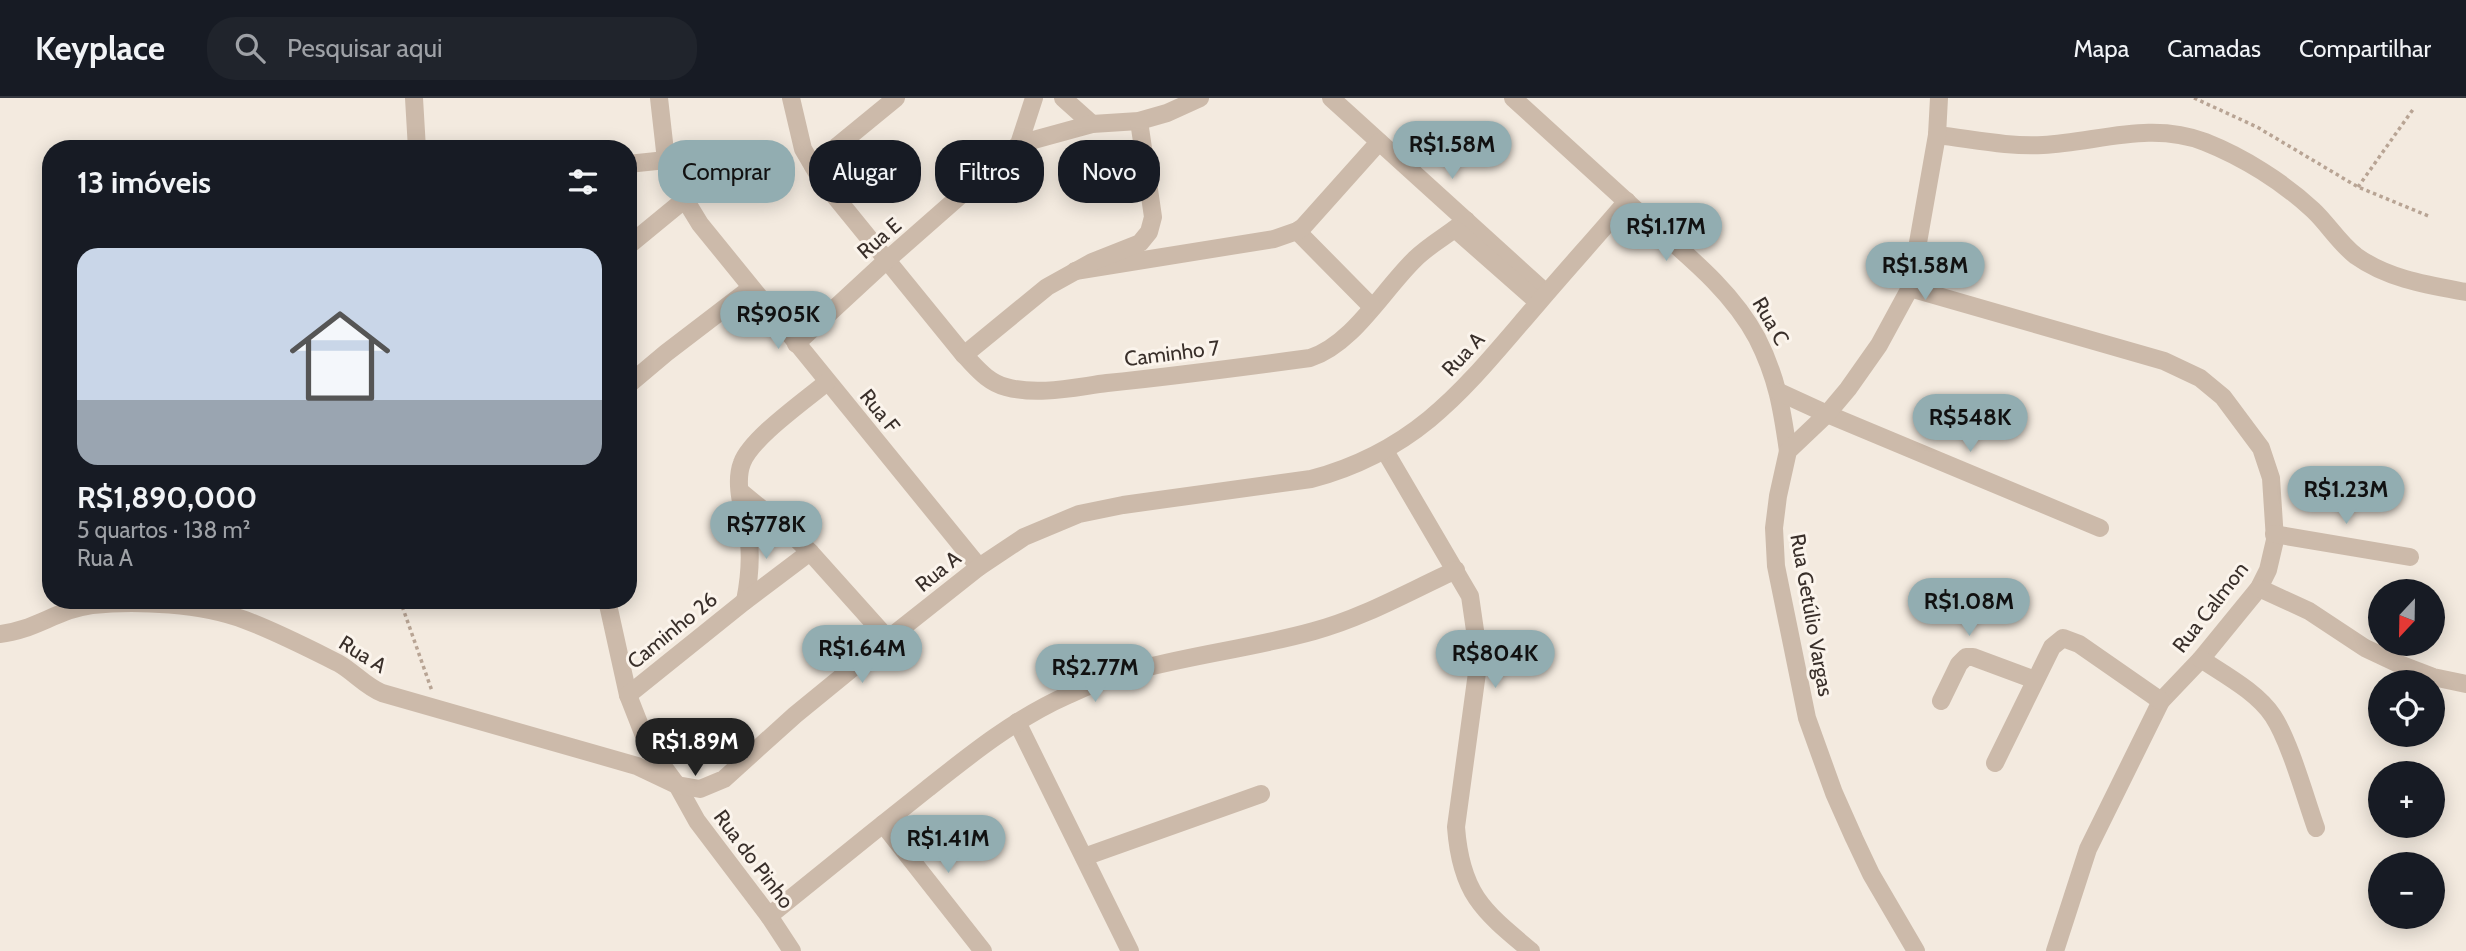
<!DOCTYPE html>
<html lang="pt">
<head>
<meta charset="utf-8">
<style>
  body { margin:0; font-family:Cabin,sans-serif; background:#20242c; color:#f1f3f6; height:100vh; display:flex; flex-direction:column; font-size:26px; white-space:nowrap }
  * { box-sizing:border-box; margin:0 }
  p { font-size:23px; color:#9ea1a6 }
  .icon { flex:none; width:38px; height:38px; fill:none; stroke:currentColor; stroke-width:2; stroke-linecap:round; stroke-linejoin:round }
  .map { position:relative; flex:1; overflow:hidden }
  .drawer { position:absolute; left:42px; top:42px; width:595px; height:469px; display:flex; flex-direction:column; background:#171b24; border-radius:28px; box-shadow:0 4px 18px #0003 }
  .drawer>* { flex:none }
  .guide { position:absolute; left:658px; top:42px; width:665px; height:63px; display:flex; gap:14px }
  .needle { width:46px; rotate:202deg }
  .tools { position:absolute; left:2368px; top:481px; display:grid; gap:14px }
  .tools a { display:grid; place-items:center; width:77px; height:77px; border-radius:50%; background:#171b24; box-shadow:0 4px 18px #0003; font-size:35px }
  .price { position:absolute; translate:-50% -60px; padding:0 16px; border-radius:24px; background:#92adb1; color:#111; font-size:23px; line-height:46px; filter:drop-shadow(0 2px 4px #0008) }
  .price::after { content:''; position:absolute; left:50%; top:42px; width:21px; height:16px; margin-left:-10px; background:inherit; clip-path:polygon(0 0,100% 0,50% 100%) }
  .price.on { background:#222; color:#fff }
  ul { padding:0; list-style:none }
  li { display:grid; align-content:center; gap:14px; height:371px; padding:0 35px }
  li span { display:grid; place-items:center; height:217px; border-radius:21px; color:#555 }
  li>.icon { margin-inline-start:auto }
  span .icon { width:126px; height:126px; fill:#fffc; stroke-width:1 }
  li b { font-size:30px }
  h2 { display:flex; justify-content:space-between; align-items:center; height:84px; padding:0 35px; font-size:30px }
  .pill { padding:0 24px; border-radius:28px; background:#171b24; box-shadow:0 4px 18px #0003; font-size:24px; line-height:63px }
  .pill.on { background:#92adb1; color:#111 }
  header { display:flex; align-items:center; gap:42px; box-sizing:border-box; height:98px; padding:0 35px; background:#171b24; border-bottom:2px solid #363941 }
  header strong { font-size:33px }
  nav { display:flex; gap:38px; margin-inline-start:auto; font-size:24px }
  .search { width:490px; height:63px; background:#20242c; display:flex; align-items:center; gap:18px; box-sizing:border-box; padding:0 24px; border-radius:28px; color:#9ea1a6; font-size:26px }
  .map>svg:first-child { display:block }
</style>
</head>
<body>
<header>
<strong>Keyplace</strong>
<div class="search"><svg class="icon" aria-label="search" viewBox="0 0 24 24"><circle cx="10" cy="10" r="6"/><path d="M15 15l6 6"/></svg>Pesquisar aqui</div>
<nav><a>Mapa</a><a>Camadas</a><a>Compartilhar</a></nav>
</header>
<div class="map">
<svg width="2466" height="853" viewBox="0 0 2466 853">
  <rect width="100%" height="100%" fill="#f3eadf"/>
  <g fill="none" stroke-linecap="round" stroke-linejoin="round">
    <!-- path -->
    <g stroke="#b8a494" stroke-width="3.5" stroke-dasharray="3.5 3.5" stroke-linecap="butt">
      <polyline points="2194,0 2257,29 2358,89 2431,119"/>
      <polyline points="2358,89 2414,10"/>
      <polyline points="400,502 432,593"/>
    </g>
    <!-- minor -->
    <g stroke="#ccbaaa" stroke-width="18">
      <polyline points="414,0 417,51"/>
      <polyline points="659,0 666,62 675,85 700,126 979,469"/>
      <path d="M 791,0 L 803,51 L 820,80 L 964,257 C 977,270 987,284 1006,289 C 1038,298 1075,289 1107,285 C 1175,278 1243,269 1310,260 C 1353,246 1383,192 1415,161 C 1430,146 1450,136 1466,122"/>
      <polyline points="1063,0 1092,26"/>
      <polyline points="1331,0 1546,195"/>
      <path d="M 1513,0 C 1558,41 1603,82 1648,123 C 1688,158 1732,193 1757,240 C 1777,279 1782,311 1788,353"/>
      <path d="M 1937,37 C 1972,41 2008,49 2043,47 C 2098,44 2151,23 2205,44 C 2243,59 2283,84 2313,112 C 2328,126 2339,145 2356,158 C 2388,181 2428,187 2466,194"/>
      <polyline points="1019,46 1092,26 1139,23 1167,15 1200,0"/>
      <polyline points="628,66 666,62"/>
      <polyline points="813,68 896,0"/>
      <polyline points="1455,131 1538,204"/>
      <polyline points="1297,133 1372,209"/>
      <polyline points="628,148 684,102"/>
      <polyline points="1075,173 1274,141 1297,133 1303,129 1379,44"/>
      <polyline points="1910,190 2164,263 2200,280 2223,299 2261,350 2271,380 2275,442 2268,472 2259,490 2201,561 2161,603 2088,751 2055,853"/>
      <polyline points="796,246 887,162 1019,46 1034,0"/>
      <polyline points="964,257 1047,189 1092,164 1140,145 1149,134 1153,119 1139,23"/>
      <polyline points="628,287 666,255 751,190"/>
      <polyline points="1779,294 1827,316 2100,430"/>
      <path d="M 1385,353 L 1470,498 L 1479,560 L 1456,729 C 1461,796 1483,813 1531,853"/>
      <polyline points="741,394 785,430 810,454 888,541"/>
      <polyline points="2274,436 2410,459"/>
      <polyline points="2259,490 2309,513 2365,550 2399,566 2433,579 2466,586"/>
      <polyline points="607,502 628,597 648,648 677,687 697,723 769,818 792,853"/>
      <path d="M 745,503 C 749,483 751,464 749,444 C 746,420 733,388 742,365 C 751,340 806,302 827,284"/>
      <path d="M 0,536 C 33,533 59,511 92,507 C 138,502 202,506 245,522 C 277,534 308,550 338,565 C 354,574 365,588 382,595 L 637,668 L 677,687 L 700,691 L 724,681 L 795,617 L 888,541 L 979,469 L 1024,439 L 1079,416 L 1123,407 L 1311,381 C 1421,352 1468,286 1539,204 C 1568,170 1598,137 1627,103"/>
      <path d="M 2201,561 C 2225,577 2257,594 2273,618 C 2290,644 2305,699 2316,730"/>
      <polyline points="628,597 745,503 810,454"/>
      <polyline points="1941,603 1959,566 1966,559 1973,559 2035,582"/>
      <polyline points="1017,624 1130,853"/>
      <polyline points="1995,665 2052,549 2063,540 2079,546 2161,603"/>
      <polyline points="883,726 983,853"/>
      <polyline points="1084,759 1261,696"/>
      <path d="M 769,818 C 822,775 874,733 927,691 C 971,656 1016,620 1068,597 C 1146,560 1232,556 1314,533 C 1363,520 1410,493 1456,472"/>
      <polyline points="1916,853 1871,776 1854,740 1834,695 1807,620 1776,468 1774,430 1778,398 1788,353 1827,316 1848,291 1879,247 1910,190 1937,37 1939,0"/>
    </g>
  </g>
  <g text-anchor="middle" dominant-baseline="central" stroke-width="6" stroke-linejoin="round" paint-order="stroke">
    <!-- street labels -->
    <g font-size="21" fill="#392f2a" stroke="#fbf4ec">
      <text transform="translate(879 140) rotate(-41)">Rua E</text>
      <text transform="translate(1771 223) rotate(60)">Rua C</text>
      <text transform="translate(1172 255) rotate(-7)">Caminho 7</text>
      <text transform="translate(1463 256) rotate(-47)">Rua A</text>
      <text transform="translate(880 313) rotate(51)">Rua F</text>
      <text transform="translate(938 473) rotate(-39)">Rua A</text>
      <text transform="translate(2210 509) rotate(-52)">Rua Calmon</text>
      <text transform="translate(1812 517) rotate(80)">Rua Getúlio Vargas</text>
      <text transform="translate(672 532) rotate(-39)">Caminho 26</text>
      <text transform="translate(363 556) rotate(32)">Rua A</text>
      <text transform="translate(754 761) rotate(53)">Rua do Pinho</text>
    </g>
  </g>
</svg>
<div class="tools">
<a><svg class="needle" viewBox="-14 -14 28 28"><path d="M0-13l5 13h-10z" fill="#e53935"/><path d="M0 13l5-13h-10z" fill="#9ea1a6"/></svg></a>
<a><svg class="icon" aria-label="locate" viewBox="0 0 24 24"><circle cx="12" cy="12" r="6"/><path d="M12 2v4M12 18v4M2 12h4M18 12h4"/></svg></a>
<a>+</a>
<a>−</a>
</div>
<b class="price" style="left:1452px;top:83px">R$1.58M</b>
<b class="price" style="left:1666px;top:165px">R$1.17M</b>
<b class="price" style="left:1925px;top:204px">R$1.58M</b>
<b class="price" style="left:778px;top:253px">R$905K</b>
<b class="price" style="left:1970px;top:356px">R$548K</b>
<b class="price" style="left:2346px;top:428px">R$1.23M</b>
<b class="price" style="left:766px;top:463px">R$778K</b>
<b class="price" style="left:1969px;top:540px">R$1.08M</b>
<b class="price" style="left:862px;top:587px">R$1.64M</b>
<b class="price" style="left:1495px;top:592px">R$804K</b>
<b class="price" style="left:1095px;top:606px">R$2.77M</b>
<b class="price on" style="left:695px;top:680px">R$1.89M</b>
<b class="price" style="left:948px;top:777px">R$1.41M</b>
<div class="guide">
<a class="pill on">Comprar</a>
<a class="pill">Alugar</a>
<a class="pill">Filtros</a>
<a class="pill">Novo</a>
</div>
<section class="drawer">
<h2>13 imóveis<svg class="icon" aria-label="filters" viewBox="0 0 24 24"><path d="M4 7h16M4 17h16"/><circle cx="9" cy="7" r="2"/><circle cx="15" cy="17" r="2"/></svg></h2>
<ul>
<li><span style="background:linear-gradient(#c9d6e8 70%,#9aa5b1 0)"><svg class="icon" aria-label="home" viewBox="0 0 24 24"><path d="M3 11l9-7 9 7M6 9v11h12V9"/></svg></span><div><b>R$1,890,000</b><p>5 quartos · 138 m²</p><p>Rua A</p></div></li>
</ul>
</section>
</div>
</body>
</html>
